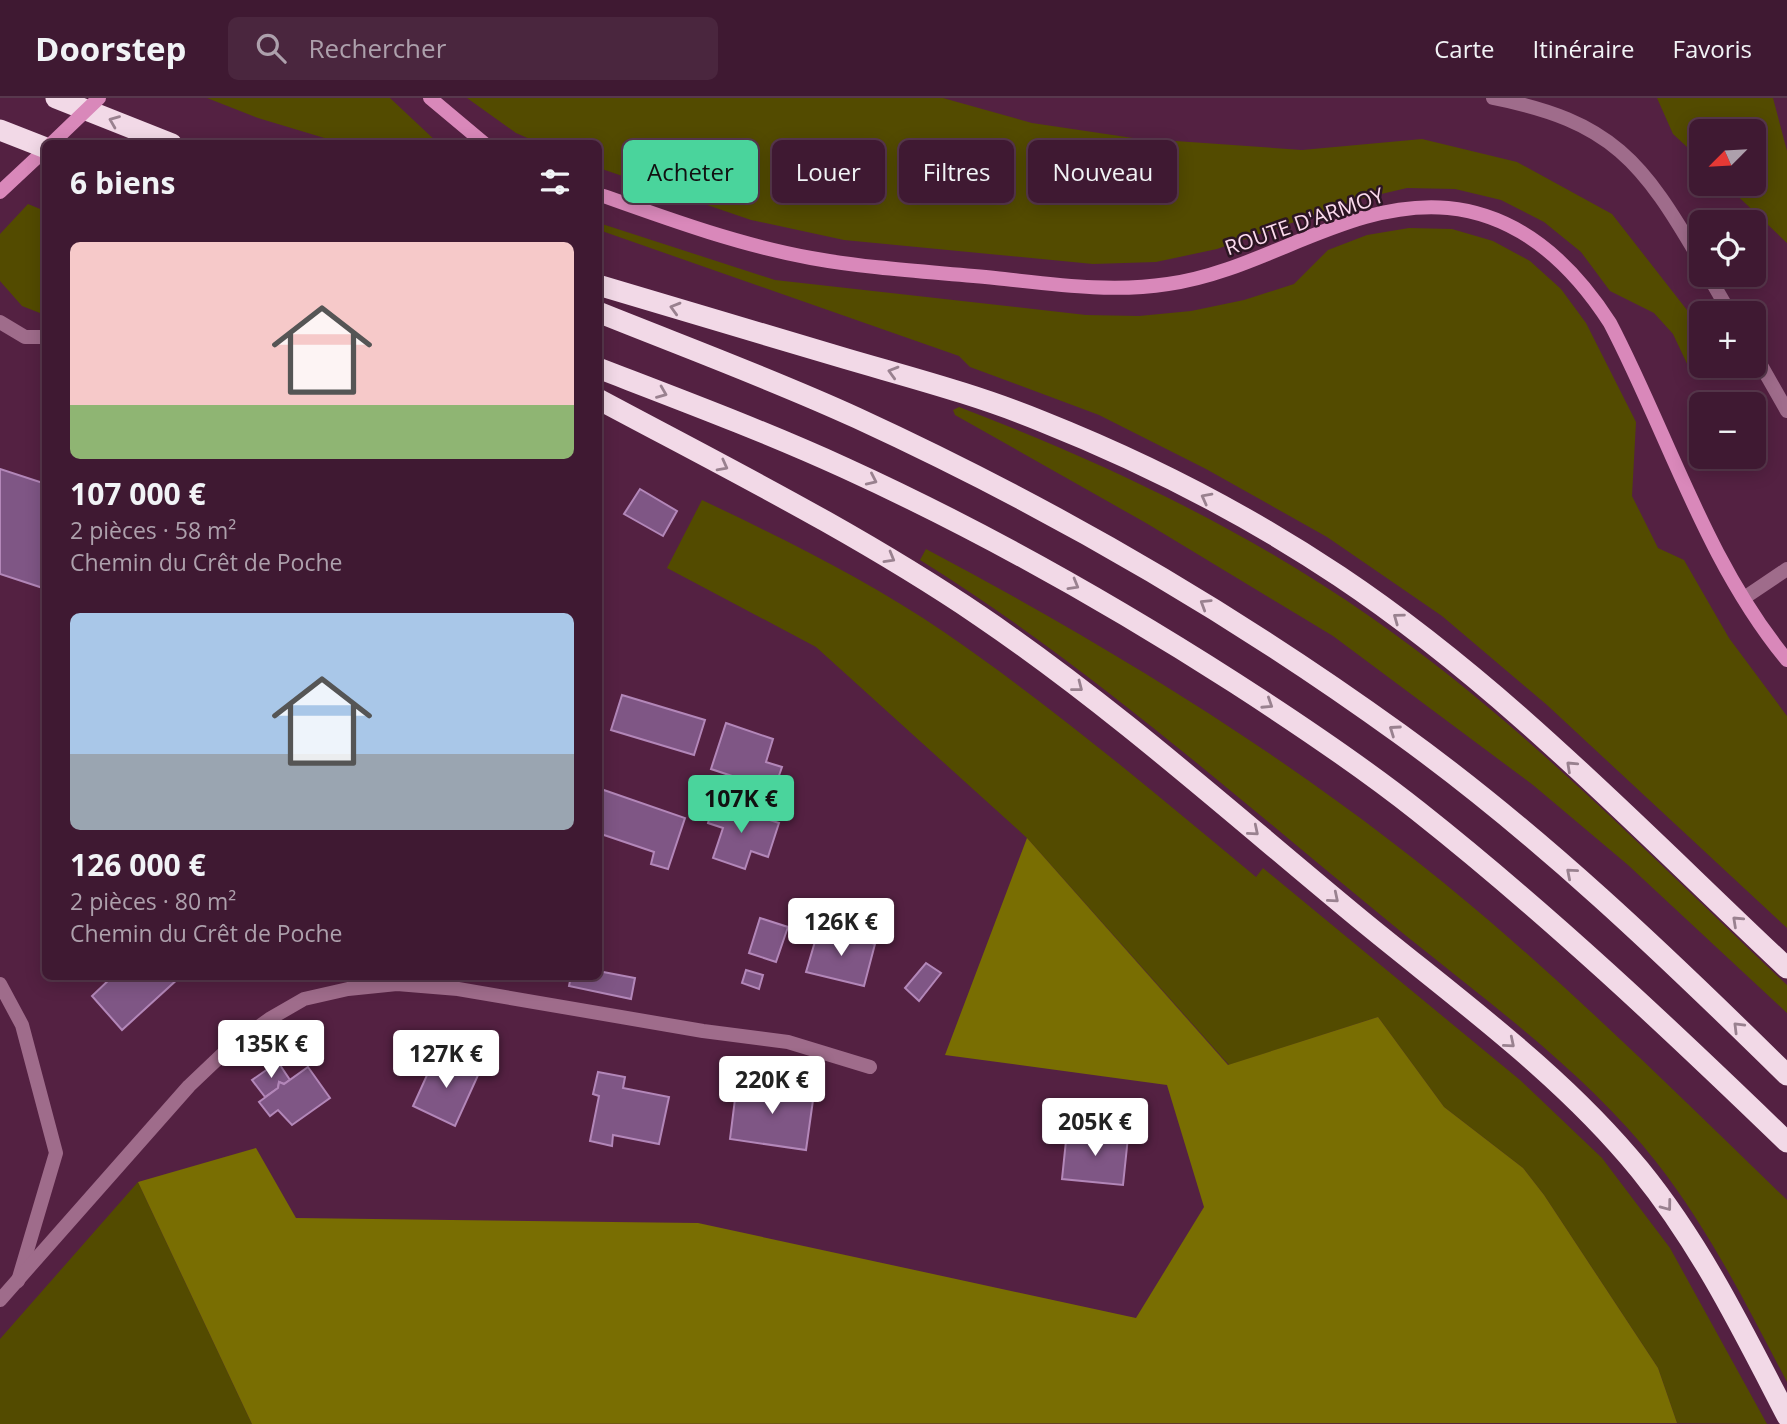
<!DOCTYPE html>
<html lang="fr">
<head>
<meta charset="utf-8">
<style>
  body { margin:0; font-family:"Open Sans",sans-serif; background:#4a263e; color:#f1f3f6; height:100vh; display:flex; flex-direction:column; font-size:26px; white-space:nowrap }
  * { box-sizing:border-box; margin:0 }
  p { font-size:23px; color:#ada0ac }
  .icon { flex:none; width:38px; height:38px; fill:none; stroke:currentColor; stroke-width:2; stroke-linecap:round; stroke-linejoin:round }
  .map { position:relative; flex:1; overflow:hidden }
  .panel { position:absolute; left:42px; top:42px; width:560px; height:840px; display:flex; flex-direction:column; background:#3f1932; border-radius:10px; box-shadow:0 4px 18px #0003,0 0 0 2px #58384d }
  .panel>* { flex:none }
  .banner { position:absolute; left:623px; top:42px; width:665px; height:63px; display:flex; gap:14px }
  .needle { width:46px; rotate:246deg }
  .fabs { position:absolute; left:1689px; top:21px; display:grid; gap:14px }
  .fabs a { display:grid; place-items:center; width:77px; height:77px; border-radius:10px; background:#3f1932; box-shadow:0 4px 18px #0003,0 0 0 2px #58384d; font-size:35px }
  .price { position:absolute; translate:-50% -60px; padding:0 16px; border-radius:7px; background:#fff; color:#222; font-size:23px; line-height:46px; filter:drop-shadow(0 2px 4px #0008) }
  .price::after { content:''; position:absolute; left:50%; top:42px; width:21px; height:16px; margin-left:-10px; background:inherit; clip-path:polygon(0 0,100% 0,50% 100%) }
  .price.active { background:#4ad49c; color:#111 }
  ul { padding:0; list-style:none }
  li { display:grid; align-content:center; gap:14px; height:371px; padding:0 28px }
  li span { display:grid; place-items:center; height:217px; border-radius:10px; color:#555 }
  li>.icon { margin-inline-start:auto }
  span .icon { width:126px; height:126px; fill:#fffc; stroke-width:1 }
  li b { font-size:30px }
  h2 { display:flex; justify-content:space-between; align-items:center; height:84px; padding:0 28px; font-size:30px }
  .tag { padding:0 24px; border-radius:10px; background:#3f1932; box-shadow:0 4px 18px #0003,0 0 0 2px #58384d; font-size:24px; line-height:63px }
  .tag.active { background:#4ad49c; color:#111 }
  header { display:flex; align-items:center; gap:42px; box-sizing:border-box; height:98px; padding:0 35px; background:#3f1932; border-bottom:2px solid #58384d }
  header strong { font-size:33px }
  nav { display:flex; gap:38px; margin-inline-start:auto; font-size:24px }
  .search { width:490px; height:63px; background:#4a263e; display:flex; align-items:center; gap:18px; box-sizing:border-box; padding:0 24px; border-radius:10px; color:#ada0ac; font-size:26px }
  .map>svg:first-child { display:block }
</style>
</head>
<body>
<header>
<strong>Doorstep</strong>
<div class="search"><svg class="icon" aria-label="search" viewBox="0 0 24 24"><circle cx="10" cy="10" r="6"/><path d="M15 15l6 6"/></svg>Rechercher</div>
<nav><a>Carte</a><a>Itinéraire</a><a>Favoris</a></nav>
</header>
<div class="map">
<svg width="1787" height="1326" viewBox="0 0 1787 1326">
  <rect width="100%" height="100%" fill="#542142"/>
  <!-- green -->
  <g fill="#534b00">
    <polygon points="207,0 390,0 438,45 341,45 258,20"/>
    <polygon points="467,0 943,0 1032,25 1133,40 1302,52 1422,41 1517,64 1612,116 1701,230 1701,257 1689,270 1673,236 1654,215 1610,193 1581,154 1544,124 1501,102 1455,91 1407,90 1360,101 1217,151 1156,164 1093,166 844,142 751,122 599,70 598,46 539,45 516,35"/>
    <polygon points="1657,0 1773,0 1787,53 1787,145 1725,86 1754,86 1754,33 1701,33 1701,62 1673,36"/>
    <polygon points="28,106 45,113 45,217 22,208 0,183 0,136"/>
    <polygon points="599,125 775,182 1086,217 1139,218 1191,213 1244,202 1294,186 1328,152 1367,137 1409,130 1452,131 1493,143 1530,163 1561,191 1586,225 1636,324 1632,398 1658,450 1684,462 1729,540 1787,618 1787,830 1547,607 1442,518 1327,439 1206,371 1099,317 970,269 959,258 599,132"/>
    <path d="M 959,309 C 1105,365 1243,430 1372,520 C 1523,625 1653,761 1787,887 L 1787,915 L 1628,767 L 1533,687 L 1333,538 L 1146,425 L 955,317 L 953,312 Z"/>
    <path d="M 702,402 C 784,441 868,482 944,534 C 1053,609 1154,694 1256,779 L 1263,770 L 1520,982 L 1602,1060 L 1670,1150 L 1767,1326 L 1677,1325 L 1658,1270 L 1544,1097 L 1523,1070 L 1444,1009 L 1378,919 L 1229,967 L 1027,740 L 816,549 L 667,470 Z"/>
    <path d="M 926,451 C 1126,557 1321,678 1493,826 C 1595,914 1690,1008 1787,1102 L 1787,1284 C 1747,1208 1710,1133 1657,1065 C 1580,967 1472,893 1377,814 C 1228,692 1084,564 920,462 Z"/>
    <polygon points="138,1084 252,1326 0,1326 0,1241"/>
  </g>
  <!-- forest -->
  <polygon fill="#796e02" points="1027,740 1228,967 1378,919 1444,1009 1523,1070 1544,1097 1658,1270 1677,1325 252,1326 138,1084 256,1050 296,1120 698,1125 1136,1220 1204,1109 1167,987 945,957"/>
  <!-- building -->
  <g fill="#7f5685" stroke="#b387b9" stroke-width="2">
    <polygon points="0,371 46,386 46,491 0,476"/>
    <polygon points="640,391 677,413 663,438 624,416"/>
    <polygon points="622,597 705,622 694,657 611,632"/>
    <polygon points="726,625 773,641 766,664 782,669 774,692 711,671"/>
    <polygon points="598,690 685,720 668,771 651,766 654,754 598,735"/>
    <polygon points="714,704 779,725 768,759 751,753 745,771 713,760 723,730 708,725"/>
    <polygon points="760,820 788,829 776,864 749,855"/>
    <polygon points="819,830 875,846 864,888 806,874"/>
    <polygon points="926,865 941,875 919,903 905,890"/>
    <polygon points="746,872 763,877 759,891 742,885"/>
    <polygon points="598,873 635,880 631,901 569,888 571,878 598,878"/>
    <polygon points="113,878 180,878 180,879 122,932 92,898"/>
    <polygon points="445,937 466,947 457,965 437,955"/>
    <polygon points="437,955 479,975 455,1028 413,1008"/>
    <polygon points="278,964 290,982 284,986 279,984 278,990 265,999 252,982"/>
    <polygon points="308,969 330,1000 292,1027 278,1012 270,1018 259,1004 278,990 279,984 284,986"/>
    <polygon points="598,974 625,979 623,990 669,999 659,1046 613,1037 612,1048 590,1043 599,998 593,996"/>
    <polygon points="737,985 814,995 806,1052 730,1041"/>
    <polygon points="1067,1033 1128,1039 1123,1087 1062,1081"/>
  </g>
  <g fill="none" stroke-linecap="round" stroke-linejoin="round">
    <!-- lane -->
    <g stroke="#9f6c8b" stroke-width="14">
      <path d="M 1493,0 C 1612,23 1643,64 1701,164"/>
      <polyline points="1708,177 1730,215"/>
      <polyline points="1754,255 1787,313"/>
      <polyline points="1744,500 1787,471"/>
      <polyline points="0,886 22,927 56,1055 18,1183"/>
    </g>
    <!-- street -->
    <g stroke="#9f6c8b" stroke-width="14">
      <polyline points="0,224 25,239 46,239"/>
      <polyline points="0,1202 189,988 230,949 271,920 304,901 348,891 397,886 458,891 703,933 788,944 870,969"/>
    </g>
    <!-- secondary -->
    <g stroke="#d988ba" stroke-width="14">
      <polyline points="430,0 485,46"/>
      <polyline points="0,94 46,51"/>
      <path d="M 598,96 C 668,121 739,147 811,160 C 872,171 934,174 995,180 C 1052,186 1110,195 1168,186 C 1264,173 1349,101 1448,110 C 1521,117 1572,166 1610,225 C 1668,336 1706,464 1787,562"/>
    </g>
    <!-- highway -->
    <g stroke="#f2d9e7" stroke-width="21">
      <polyline points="56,0 172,46"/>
      <polyline points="0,32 46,50"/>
      <path d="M 598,187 C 681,212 764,236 847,261 C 912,280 978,297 1041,323 C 1144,364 1246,416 1339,478 C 1504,588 1643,735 1787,870"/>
      <path d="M 598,214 C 685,249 772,281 857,320 C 1048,408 1230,513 1400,636 C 1540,737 1665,857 1787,977"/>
      <path d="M 598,270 C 681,302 764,333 845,370 C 981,432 1110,505 1235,585 C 1297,625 1360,667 1418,713 C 1548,816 1668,929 1787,1044"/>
      <path d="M 598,301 C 727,370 859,436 980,518 C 1114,609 1236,719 1361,822 C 1457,901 1561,975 1640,1072 C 1701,1147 1743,1233 1787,1318"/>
    </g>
    <!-- secondary-bridge -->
    <polyline stroke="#d988ba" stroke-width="14" points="51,46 99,0"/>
  </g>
  <!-- one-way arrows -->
  <defs><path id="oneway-chevron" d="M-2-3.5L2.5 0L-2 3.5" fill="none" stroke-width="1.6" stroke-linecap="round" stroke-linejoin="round" transform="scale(1.75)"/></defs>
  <g stroke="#99818f">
    <use href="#oneway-chevron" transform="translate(114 23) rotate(-158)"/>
    <use href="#oneway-chevron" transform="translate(675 210) rotate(-164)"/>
    <use href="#oneway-chevron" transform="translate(893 274) rotate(-164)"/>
    <use href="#oneway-chevron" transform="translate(662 295) rotate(22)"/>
    <use href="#oneway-chevron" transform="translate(723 368) rotate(28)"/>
    <use href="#oneway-chevron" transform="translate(872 382) rotate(25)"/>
    <use href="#oneway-chevron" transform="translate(1206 400) rotate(-152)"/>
    <use href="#oneway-chevron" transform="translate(890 460) rotate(30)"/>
    <use href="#oneway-chevron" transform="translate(1074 487) rotate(30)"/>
    <use href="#oneway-chevron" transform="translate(1205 506) rotate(-148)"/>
    <use href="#oneway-chevron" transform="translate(1398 520) rotate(-144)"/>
    <use href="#oneway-chevron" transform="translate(1078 589) rotate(38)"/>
    <use href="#oneway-chevron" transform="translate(1268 606) rotate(33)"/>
    <use href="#oneway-chevron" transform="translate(1394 632) rotate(-145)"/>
    <use href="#oneway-chevron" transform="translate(1571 668) rotate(-137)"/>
    <use href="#oneway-chevron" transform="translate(1254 733) rotate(40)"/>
    <use href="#oneway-chevron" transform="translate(1571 775) rotate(-139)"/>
    <use href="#oneway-chevron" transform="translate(1334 800) rotate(40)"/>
    <use href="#oneway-chevron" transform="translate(1737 823) rotate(-137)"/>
    <use href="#oneway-chevron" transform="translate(1738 929) rotate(-135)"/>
    <use href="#oneway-chevron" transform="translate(1510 945) rotate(40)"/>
    <use href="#oneway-chevron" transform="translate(1667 1108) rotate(53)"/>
  </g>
  <g text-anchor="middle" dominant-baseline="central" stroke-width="5" stroke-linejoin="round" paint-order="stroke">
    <!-- street labels -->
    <g font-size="21" fill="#fcdbed" stroke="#2c1523">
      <text transform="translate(1304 123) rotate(-19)">ROUTE D'ARMOY</text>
    </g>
  </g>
</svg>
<div class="fabs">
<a><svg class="needle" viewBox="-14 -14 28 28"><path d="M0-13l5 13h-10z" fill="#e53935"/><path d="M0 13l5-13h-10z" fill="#ada0ac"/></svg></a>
<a><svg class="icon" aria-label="locate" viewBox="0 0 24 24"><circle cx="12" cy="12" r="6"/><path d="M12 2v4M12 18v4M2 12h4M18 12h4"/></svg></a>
<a>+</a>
<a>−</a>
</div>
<b class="price active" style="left:741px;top:737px">107K €</b>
<b class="price" style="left:841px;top:860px">126K €</b>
<b class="price" style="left:271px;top:982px">135K €</b>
<b class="price" style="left:446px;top:992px">127K €</b>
<b class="price" style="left:772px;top:1018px">220K €</b>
<b class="price" style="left:1095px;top:1060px">205K €</b>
<div class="banner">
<a class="tag active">Acheter</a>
<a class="tag">Louer</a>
<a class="tag">Filtres</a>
<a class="tag">Nouveau</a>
</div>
<section class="panel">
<h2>6 biens<svg class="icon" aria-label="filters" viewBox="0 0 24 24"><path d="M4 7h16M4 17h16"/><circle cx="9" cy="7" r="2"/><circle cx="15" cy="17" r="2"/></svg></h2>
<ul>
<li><span style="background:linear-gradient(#f6c9c9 75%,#8fb573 0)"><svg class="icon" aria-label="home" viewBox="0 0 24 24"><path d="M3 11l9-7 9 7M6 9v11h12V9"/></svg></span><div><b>107 000 €</b><p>2 pièces · 58 m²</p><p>Chemin du Crêt de Poche</p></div></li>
<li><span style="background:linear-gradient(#a9c7e8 65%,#9aa5b1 0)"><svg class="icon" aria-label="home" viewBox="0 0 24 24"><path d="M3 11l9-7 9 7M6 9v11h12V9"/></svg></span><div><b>126 000 €</b><p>2 pièces · 80 m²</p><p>Chemin du Crêt de Poche</p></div></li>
</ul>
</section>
</div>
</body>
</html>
